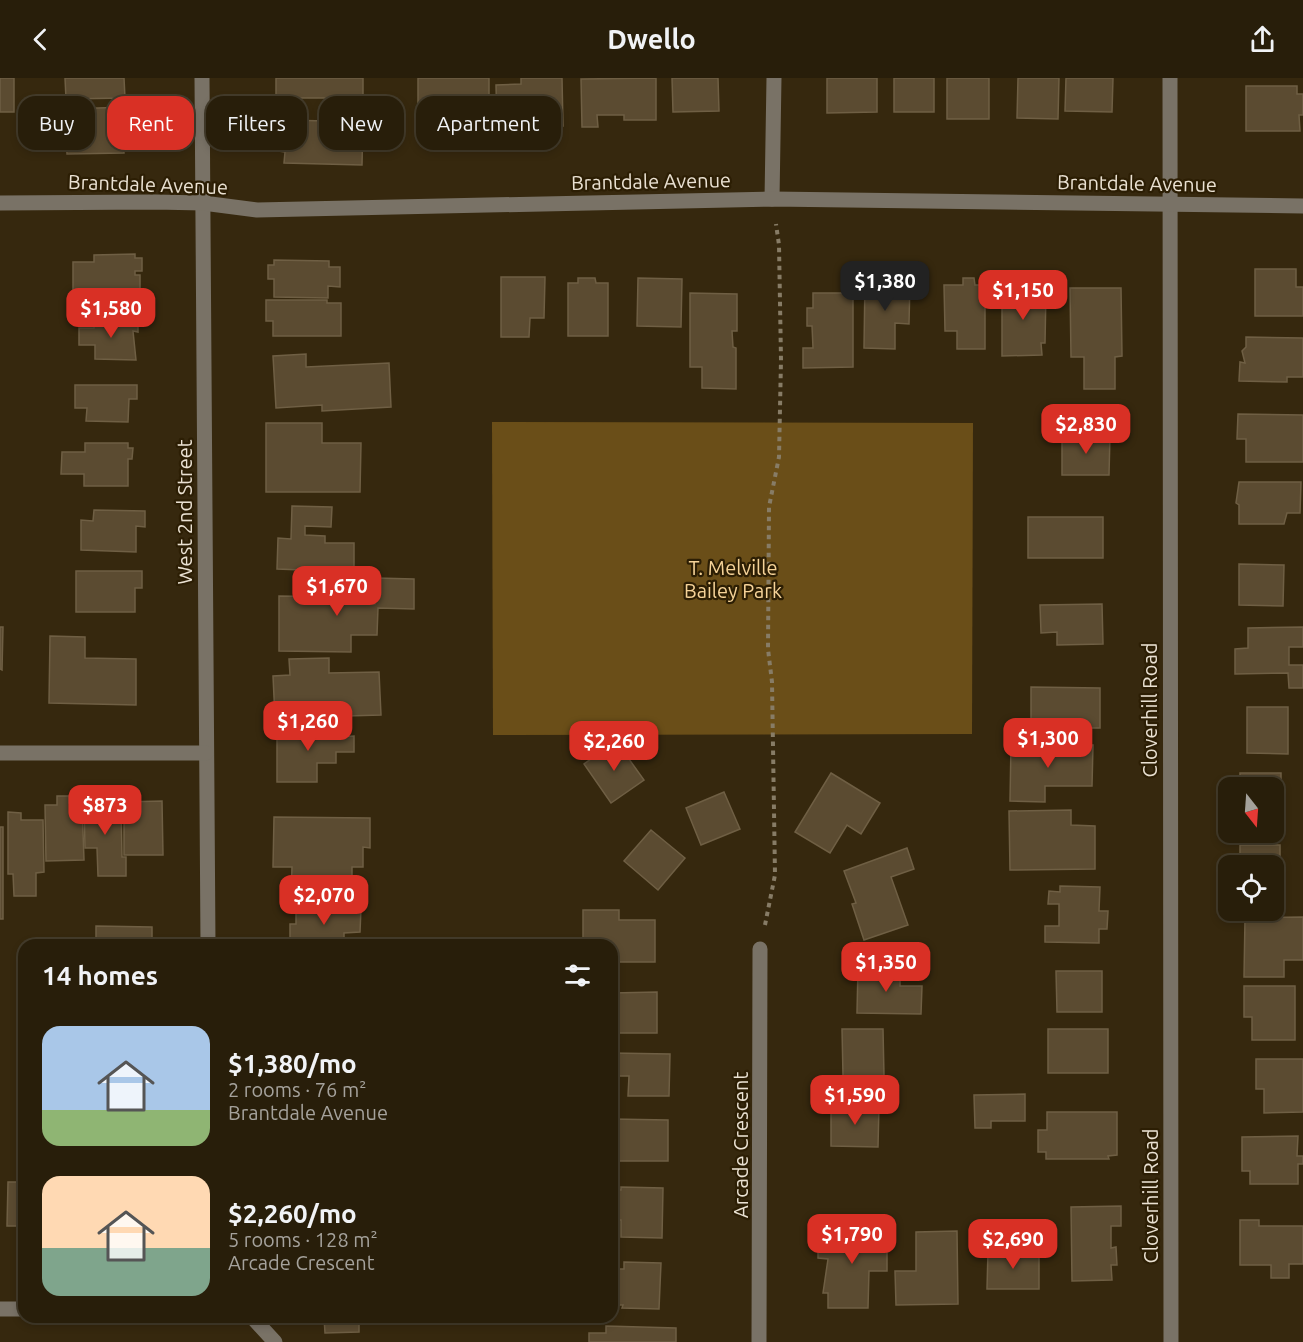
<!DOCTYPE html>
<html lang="en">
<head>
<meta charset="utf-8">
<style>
  body { margin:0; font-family:Ubuntu,sans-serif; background:#302713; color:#f1f3f6; height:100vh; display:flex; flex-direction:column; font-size:22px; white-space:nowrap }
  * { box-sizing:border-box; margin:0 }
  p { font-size:20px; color:#a5a29c }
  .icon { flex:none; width:33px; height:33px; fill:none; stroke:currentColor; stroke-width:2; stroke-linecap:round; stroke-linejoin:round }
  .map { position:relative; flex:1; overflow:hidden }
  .sheet { position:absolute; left:18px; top:861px; width:600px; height:384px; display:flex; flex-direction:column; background:#281e0a; border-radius:18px; box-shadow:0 3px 9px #0003,0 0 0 2px #443c2b }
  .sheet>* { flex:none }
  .top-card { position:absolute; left:18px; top:18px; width:600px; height:54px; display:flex; gap:12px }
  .needle { width:39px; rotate:163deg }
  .controls { position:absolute; left:1218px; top:699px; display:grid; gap:12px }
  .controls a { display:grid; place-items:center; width:66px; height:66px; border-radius:12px; background:#281e0a; box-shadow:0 3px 9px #0003,0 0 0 2px #443c2b; font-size:30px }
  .price { position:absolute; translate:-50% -51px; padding:0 14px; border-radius:12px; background:#d93025; color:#fff; font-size:20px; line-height:39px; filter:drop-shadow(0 2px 3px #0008) }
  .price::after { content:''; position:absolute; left:50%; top:36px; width:18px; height:14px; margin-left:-9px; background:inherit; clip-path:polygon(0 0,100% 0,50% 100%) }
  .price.active { background:#222; color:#fff }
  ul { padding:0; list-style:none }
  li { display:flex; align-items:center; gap:18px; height:150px; padding:0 24px }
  li span { display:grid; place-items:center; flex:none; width:168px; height:120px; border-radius:18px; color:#555 }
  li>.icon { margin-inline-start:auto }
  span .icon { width:72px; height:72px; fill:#fffc; stroke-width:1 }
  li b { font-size:26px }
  h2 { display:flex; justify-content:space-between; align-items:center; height:72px; padding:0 24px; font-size:26px }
  .chip { padding:0 21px; border-radius:18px; background:#281e0a; box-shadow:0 3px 9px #0003,0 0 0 2px #443c2b; font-size:21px; line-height:54px }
  .chip.active { background:#d93025; color:#fff }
  header { display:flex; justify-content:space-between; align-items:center; height:78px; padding:0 24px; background:#281e0a; font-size:27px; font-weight:600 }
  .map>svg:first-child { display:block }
</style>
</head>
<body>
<header><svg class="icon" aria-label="back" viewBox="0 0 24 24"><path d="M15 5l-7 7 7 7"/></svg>Dwello<svg class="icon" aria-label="share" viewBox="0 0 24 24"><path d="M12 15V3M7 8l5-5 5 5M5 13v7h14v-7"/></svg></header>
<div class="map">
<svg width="1303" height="1264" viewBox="0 0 1303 1264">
  <rect width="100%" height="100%" fill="#36280e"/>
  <!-- green -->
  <polygon fill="#6a4e18" points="492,344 973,345 972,656 493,657"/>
  <!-- building -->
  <g fill="#5b4b31" stroke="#6f5f44" stroke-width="1.5">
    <rect x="0" y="0" width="14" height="34"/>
    <polygon points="65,0 124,0 125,20 66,21"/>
    <rect x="276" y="0" width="87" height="20"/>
    <rect x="418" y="0" width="71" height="43"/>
    <polygon points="521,0 562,0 563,48 555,49 556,63 530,63 530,49 497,50 496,7 521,6"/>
    <polygon points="656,0 656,42 624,42 624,37 597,37 598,49 582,49 581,1"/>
    <polygon points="672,0 718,0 719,33 673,34"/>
    <polygon points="827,0 877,0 877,34 827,35"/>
    <rect x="894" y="0" width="40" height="34"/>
    <rect x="947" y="0" width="42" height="41"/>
    <polygon points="1018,0 1059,0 1058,41 1017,40"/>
    <polygon points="1066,0 1113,0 1112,34 1065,33"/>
    <polygon points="1246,8 1297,8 1297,16 1303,16 1303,37 1299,37 1300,53 1246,53"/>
    <polygon points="130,29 131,51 123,52 124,75 67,76 65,31"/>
    <polygon points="286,42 363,44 362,87 284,85 285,74 279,73 279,54 286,54"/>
    <polygon points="135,176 135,180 142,180 142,193 135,193 135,197 140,197 140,212 134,211 134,217 73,218 73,184 94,184 94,177"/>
    <polygon points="274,182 329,183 329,189 340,189 340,209 328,208 328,220 274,219 274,201 268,201 268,187 274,187"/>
    <polygon points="1255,191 1296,191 1296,209 1303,209 1303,238 1255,238"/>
    <polygon points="501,199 545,199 544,240 530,240 529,259 501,259"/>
    <polygon points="578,200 595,200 596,205 608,205 608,258 568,258 568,205 578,205"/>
    <polygon points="638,200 682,201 681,249 637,248"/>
    <polygon points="963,200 974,200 975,207 985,207 985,271 957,271 957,253 945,253 944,207 963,207"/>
    <polygon points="865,202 910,203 909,246 895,245 895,271 864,270"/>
    <polygon points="1016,208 1038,209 1038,213 1046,213 1045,265 1041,265 1042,277 1002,278 1002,212 1016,213"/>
    <polygon points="1070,210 1121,210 1122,278 1115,279 1115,311 1084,311 1084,279 1071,279"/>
    <polygon points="690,215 737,216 737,253 732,253 733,269 736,270 736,311 702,310 702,289 690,289"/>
    <polygon points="813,215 853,215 853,289 803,290 803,270 813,270 812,248 807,248 807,230 813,230"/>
    <polygon points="266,222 327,222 327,225 341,225 341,258 273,258 273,243 266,243"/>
    <polygon points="95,241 134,242 134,246 138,246 138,254 133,253 136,282 95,281 95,267 79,267 79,250 94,250"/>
    <polygon points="1246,259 1303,260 1303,299 1287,299 1287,304 1239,303 1240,284 1245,285 1242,273 1246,269"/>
    <polygon points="306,276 306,289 389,285 391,329 322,333 322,327 276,330 273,278"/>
    <polygon points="75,307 137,307 137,321 129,321 128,344 86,343 87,330 75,330"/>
    <polygon points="1238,336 1303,337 1303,384 1246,384 1246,361 1237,361"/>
    <polygon points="266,345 322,345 322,365 361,365 360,414 266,414"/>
    <polygon points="1062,357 1110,357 1109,397 1062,397"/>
    <polygon points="85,365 128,365 128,370 133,370 132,381 128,381 128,408 84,408 84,396 61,396 62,374 85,374"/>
    <polygon points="1239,404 1301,404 1300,435 1287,435 1284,446 1239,446 1239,427 1236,425"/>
    <polygon points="292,428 332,429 331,449 305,448 305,457 325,458 325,465 354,465 354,494 277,491 278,460 291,461"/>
    <polygon points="94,432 145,433 145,449 136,448 136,474 81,472 81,442 93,443"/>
    <rect x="1028" y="439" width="75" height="41"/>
    <polygon points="1239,486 1284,487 1283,528 1239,527"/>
    <polygon points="76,493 142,493 142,510 135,510 135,534 76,534"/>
    <polygon points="376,500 414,501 414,531 378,530 377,557 351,557 351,574 279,573 279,518 351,519 350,525 375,526"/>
    <polygon points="1102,526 1103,566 1057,567 1057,554 1041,555 1040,527"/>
    <polygon points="0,549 3,549 2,592 0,591"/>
    <polygon points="1303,549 1303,569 1289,569 1289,587 1303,587 1303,610 1289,610 1288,595 1235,596 1235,571 1248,570 1248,550"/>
    <polygon points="50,558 85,559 85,580 136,581 136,627 49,625"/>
    <polygon points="329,580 329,595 379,594 381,637 275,640 273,598 290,597 289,581"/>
    <polygon points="1031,609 1100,610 1100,650 1031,650"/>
    <polygon points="1247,629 1288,629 1288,676 1247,675"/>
    <polygon points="277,650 337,650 337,659 354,658 354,674 336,674 336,685 317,685 317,704 277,704"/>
    <polygon points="616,663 644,702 611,725 584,686"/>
    <polygon points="1011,666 1093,667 1092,708 1045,708 1045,724 1010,723"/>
    <polygon points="831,695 880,725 861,756 847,747 830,775 795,754"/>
    <polygon points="1240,695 1281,695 1281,742 1274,742 1274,710 1240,710"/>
    <polygon points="724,714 740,751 701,767 686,730"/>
    <polygon points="57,718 69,718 69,725 82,725 84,782 46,783 45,727 57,727"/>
    <polygon points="111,718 111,725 121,725 122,779 126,779 126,798 98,798 97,770 85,770 84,725 97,725 97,719"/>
    <polygon points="162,723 163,777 124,777 124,724"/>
    <polygon points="1071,732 1071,747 1095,748 1095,791 1010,792 1009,733"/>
    <polygon points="8,734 21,735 21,742 43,742 44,794 36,795 36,818 14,818 13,796 8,796"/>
    <polygon points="274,739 370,740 370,770 363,769 363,789 352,789 352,819 291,818 292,789 273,789"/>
    <rect x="0" y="749" width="3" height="92"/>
    <polygon points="651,752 685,780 658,812 624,783"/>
    <polygon points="1240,767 1280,767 1280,814 1274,814 1274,788 1240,788"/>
    <polygon points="907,770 914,791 891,799 908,847 864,862 852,826 856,825 844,793"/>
    <polygon points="1060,808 1100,809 1099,833 1108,833 1107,851 1099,851 1099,865 1045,864 1045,848 1059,848 1059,826 1048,826 1049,813 1060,814"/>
    <polygon points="296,829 361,830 360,854 344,855 344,867 290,867 290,846 296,846"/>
    <polygon points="583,832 619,832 619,842 655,842 655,884 612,884 612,867 583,867"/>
    <polygon points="1303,839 1303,882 1284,882 1284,899 1244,899 1245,840"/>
    <polygon points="96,848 152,849 152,867 96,867"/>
    <polygon points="858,890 900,891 900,908 922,908 921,936 857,935"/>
    <polygon points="1056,893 1102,893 1102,934 1057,934"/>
    <polygon points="1244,908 1295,908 1295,962 1252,962 1252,939 1244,939"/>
    <polygon points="657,914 657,955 612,955 612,915"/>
    <polygon points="842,951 883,951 884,998 843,998"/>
    <rect x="1048" y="951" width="60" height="44"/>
    <polygon points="612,975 670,976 669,1018 628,1018 629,998 612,998"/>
    <polygon points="1256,981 1303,981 1303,1034 1264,1035 1264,1011 1256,1011"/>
    <polygon points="1025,1016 1025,1043 991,1043 991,1050 975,1050 974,1017"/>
    <polygon points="831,1028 879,1028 878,1069 831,1068"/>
    <polygon points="1047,1034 1117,1034 1117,1077 1108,1078 1109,1081 1046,1081 1046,1074 1038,1074 1038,1052 1047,1052"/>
    <polygon points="612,1041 668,1042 668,1083 612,1083"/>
    <polygon points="1298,1058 1297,1078 1303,1078 1303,1086 1298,1086 1298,1106 1250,1106 1250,1093 1242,1093 1242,1059"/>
    <polygon points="8,1104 24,1104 24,1148 7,1148"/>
    <polygon points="621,1109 663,1110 662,1160 621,1159 621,1142 612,1142 612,1112 621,1112"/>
    <polygon points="1121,1128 1121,1148 1111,1148 1111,1170 1116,1169 1117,1187 1111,1187 1112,1202 1072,1203 1071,1129"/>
    <polygon points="1240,1142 1259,1142 1259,1148 1303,1148 1303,1186 1289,1186 1289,1200 1271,1200 1271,1187 1240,1187"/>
    <polygon points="867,1149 887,1149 887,1193 869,1193 868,1230 828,1230 828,1215 823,1215 828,1181 818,1180 818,1156 867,1156"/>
    <polygon points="957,1153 958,1226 896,1227 895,1193 916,1193 916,1154"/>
    <polygon points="988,1173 1039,1173 1039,1211 987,1211"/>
    <polygon points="624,1184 661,1185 659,1231 622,1230 623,1227 612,1227 612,1191 624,1191"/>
    <polygon points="324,1239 380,1239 359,1239 359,1254 325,1255"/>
    <polygon points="606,1248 676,1250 676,1264 589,1264 589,1255 606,1255"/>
  </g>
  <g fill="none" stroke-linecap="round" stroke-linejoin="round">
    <!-- path -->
    <polyline stroke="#877c66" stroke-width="4" stroke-dasharray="4.5 4.5" stroke-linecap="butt" points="765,847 775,797 772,604 768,571 769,429 779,379 781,282 779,167 776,146"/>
    <!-- minor -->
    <g stroke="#797266" stroke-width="15">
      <polyline points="202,0 208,867"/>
      <polyline points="1170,0 1171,1264"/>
      <polyline points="772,121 774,0"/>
      <polyline points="0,125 155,124 203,125 257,132 772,121 1303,128"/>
      <polyline points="0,675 206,675"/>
      <polyline points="0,1231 24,1231"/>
      <polyline points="252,1239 275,1264"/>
      <polyline points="759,1264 760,871"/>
    </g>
  </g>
  <g text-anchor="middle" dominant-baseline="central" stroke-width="4.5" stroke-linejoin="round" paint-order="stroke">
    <!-- street labels -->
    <g font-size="20" fill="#eae1d2" stroke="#2c1e04">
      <text transform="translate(651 103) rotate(-1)">Brantdale Avenue</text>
      <text transform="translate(1137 105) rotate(1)">Brantdale Avenue</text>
      <text transform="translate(148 106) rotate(2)">Brantdale Avenue</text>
      <text transform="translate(184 434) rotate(-90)">West 2nd Street</text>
      <text transform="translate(1149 632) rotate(-90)">Cloverhill Road</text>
      <text transform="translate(740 1067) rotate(-90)">Arcade Crescent</text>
      <text transform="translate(1150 1118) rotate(-90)">Cloverhill Road</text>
    </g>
    <!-- park labels -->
    <g font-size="20" fill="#f6d398" stroke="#2c1e04">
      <text x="733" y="489">T. Melville<tspan x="733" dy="23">Bailey Park</tspan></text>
    </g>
  </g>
</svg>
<div class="controls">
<a><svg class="needle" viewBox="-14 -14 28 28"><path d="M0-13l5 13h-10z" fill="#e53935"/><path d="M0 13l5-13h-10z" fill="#a5a29c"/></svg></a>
<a><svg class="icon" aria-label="locate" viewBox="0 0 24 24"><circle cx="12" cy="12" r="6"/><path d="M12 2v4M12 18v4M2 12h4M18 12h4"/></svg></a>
</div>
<b class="price active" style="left:885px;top:234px">$1,380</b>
<b class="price" style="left:1023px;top:243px">$1,150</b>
<b class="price" style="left:111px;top:261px">$1,580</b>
<b class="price" style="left:1086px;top:377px">$2,830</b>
<b class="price" style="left:337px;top:539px">$1,670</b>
<b class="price" style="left:308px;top:674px">$1,260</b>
<b class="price" style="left:1048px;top:691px">$1,300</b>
<b class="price" style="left:614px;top:694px">$2,260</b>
<b class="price" style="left:105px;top:758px">$873</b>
<b class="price" style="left:324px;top:848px">$2,070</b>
<b class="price" style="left:886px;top:915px">$1,350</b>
<b class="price" style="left:855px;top:1048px">$1,590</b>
<b class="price" style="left:852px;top:1187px">$1,790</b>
<b class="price" style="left:1013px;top:1192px">$2,690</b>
<div class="top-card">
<a class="chip">Buy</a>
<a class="chip active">Rent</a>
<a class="chip">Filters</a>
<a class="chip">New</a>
<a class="chip">Apartment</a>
</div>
<section class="sheet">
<h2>14 homes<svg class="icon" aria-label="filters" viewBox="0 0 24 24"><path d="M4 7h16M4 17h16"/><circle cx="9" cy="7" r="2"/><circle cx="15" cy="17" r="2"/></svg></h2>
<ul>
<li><span style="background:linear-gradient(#a9c7e8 70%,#8fb573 0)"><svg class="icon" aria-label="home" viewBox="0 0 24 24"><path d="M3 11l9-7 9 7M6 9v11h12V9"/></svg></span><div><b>$1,380/mo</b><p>2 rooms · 76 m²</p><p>Brantdale Avenue</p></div></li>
<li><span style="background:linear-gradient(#ffd9b3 60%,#7fa58c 0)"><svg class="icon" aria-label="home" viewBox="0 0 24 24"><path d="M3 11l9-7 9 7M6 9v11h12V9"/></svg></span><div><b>$2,260/mo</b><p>5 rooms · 128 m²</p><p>Arcade Crescent</p></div></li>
</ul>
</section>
</div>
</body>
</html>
